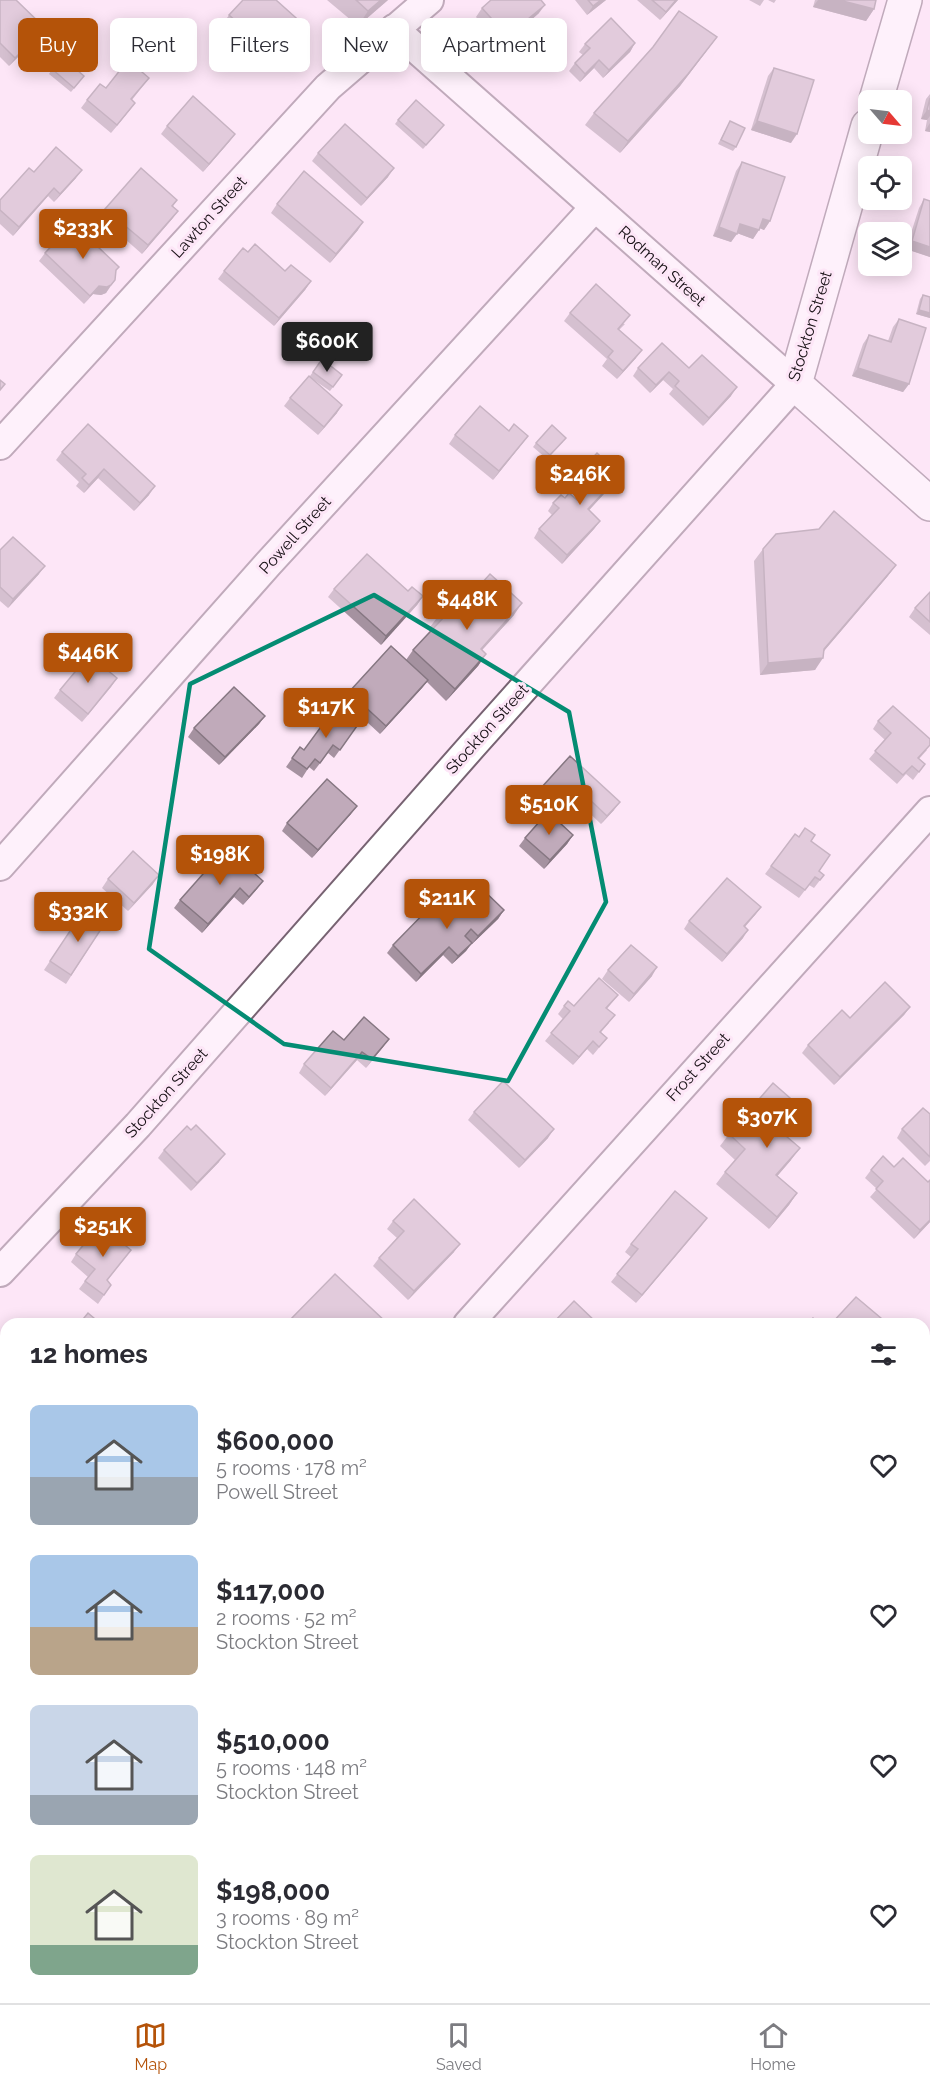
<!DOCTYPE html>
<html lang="en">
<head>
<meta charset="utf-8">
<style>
  body { margin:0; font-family:Raleway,sans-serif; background:#f2f2f3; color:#2b2b33; height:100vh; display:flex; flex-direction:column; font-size:22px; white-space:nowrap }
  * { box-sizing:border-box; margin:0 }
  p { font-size:20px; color:#7c7c81 }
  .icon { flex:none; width:33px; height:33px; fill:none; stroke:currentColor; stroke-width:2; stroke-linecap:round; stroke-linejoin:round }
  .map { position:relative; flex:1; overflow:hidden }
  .side { position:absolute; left:0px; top:1318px; width:930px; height:686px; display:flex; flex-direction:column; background:#fff; border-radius:18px 18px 0 0; box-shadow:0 3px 15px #0003 }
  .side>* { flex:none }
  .banner { position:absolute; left:18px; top:18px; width:600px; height:54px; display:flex; gap:12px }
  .needle { width:39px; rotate:118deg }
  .tools { position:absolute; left:858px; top:90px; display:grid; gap:12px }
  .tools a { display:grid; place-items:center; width:54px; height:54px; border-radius:9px; background:#fff; box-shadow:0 3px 15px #0003; font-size:30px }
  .price { position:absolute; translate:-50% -51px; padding:0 14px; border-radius:6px; background:#b45309; color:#fff; font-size:20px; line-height:39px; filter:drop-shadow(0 2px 3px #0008) }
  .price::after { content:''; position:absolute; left:50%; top:36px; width:18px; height:14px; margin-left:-9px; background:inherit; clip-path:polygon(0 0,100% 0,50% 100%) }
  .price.selected { background:#222; color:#fff }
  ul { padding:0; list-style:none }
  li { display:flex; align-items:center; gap:18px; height:150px; padding:0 30px }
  li span { display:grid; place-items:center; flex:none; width:168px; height:120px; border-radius:9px; color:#555 }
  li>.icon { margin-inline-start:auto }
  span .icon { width:72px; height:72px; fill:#fffc; stroke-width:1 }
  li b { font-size:26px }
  h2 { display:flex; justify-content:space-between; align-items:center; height:72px; padding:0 30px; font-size:26px }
  .pill { padding:0 21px; border-radius:9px; background:#fff; box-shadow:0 3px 15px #0003; font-size:21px; line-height:54px }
  .pill.selected { background:#b45309; color:#fff }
  .tabs { display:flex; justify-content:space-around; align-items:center; height:84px; border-top:2px solid #e1e1e2; background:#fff; font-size:16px; color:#7c7c81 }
  .tabs a { display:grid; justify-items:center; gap:3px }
  .tabs .selected { color:#b45309 }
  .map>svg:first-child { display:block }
</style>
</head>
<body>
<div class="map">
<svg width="930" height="2003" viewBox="0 0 930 2003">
  <rect width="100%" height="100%" fill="#fde6f7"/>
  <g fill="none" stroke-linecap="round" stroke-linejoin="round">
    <defs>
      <g id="minor">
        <polyline points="0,445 328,87 429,0"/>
        <polyline points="0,866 268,564 595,207"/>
        <polyline points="0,1272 138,1125 472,746 795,384 394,29"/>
        <polyline points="468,1324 930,811"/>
        <polyline points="0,1366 6,1372"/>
        <polyline points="924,1387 930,1381"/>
        <polyline points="0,1836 6,1829"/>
        <polyline points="705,1998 711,2003"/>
        <polyline points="363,2003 368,1998"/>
      </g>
      <g id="tertiary">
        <polyline points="876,100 905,0"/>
        <polyline points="868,126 795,384 930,504"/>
      </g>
    </defs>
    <!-- minor casing -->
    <use href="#minor" stroke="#776372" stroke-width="32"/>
    <!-- tertiary casing -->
    <use href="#tertiary" stroke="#776372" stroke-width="36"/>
    <!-- minor -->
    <use href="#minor" stroke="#fff" stroke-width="28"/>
    <!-- tertiary -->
    <use href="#tertiary" stroke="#fff" stroke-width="33"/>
  </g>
  <!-- wall -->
  <g fill="#a592a0">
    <polygon points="0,0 39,36 9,66 0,57"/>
    <polygon points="327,0 388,0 358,26"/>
    <polygon points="575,0 606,0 587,15"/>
    <polygon points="637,0 678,0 660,20"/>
    <polygon points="749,0 764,0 760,6"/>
    <polygon points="768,0 776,0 774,3"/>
    <polygon points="815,0 876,0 874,9 866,21 813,7"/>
    <polygon points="482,8 539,13 530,21 531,37 511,55 476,17"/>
    <polygon points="229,15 301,29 301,44 281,67 273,60 269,64 223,24"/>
    <polygon points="717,37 680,86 620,153 585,125 594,113"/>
    <polygon points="635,43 630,52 603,78 594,68 580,82 569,71 575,63 583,55 579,52 585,44"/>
    <polygon points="774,68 791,143 751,130 768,76"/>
    <polygon points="52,69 81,80 71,92 49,74"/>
    <polygon points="149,78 132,100 135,103 111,133 81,108 87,100 106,88"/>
    <polygon points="930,94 930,132 925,131 927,120 921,119 926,99"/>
    <polygon points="398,120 441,129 423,149 395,124"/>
    <polygon points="730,121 736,147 733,151 718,144"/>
    <polygon points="167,126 235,134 229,142 203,172 161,134"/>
    <polygon points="318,153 388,177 361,206 312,161"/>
    <polygon points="742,162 770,221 764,230 760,228 753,239 737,233 731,242 713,236 736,171"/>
    <polygon points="34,172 76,178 54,202 48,196 13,236 0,224 0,200"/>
    <polygon points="924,199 930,201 930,257 906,249 919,208"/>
    <polygon points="177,200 173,206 178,211 172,219 142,254 100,217 105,209"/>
    <polygon points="277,204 358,230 330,263 271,213"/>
    <polygon points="248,252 285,271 311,281 305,290 274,326 218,279 224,271"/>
    <polygon points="45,253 119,267 116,271 106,293 101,295 93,294 84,304 39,261"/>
    <polygon points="923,295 930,297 930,318 916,314 920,299"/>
    <polygon points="570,313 625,324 619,330 636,358 617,379 602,366 607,359 564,321"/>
    <polygon points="899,319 909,384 903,392 852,376 863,344 869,335 888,341 893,327"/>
    <polygon points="322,359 342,375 330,391 311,378 337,413 318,435 284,406 290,398 310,376"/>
    <polygon points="638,368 689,368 731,396 703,426 669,394 673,389 663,380 650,393 633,376"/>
    <polygon points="88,424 149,495 134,511 98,478 84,493 76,486 79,482 56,460 62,452"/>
    <polygon points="455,435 528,436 493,480 449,444"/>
    <polygon points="563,442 547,459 533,447 536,443"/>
    <polygon points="620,475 614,483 589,510 600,521 594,529 562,564 534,538 539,529 552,515 548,511 553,503 565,498 577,500 578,499 566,488 572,480"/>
    <polygon points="763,549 896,565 887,577 824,651 815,670 760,675 754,561"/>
    <polygon points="0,550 39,574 8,608 0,601"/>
    <polygon points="334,589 423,596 417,605 381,645 328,597"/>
    <polygon points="930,592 930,635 909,617 915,608"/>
    <polygon points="463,604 514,615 482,650 486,654 478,666 446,701 427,682 422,688 380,734 343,700 349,692 406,660 413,650 433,629 430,627 439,615"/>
    <polygon points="117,678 82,722 54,698 60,690"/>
    <polygon points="265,716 259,724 219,765 188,737 194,728"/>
    <polygon points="878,721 927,750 919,759 925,764 913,780 906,774 897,784 869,759 885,740 873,729"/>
    <polygon points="357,726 334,758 328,753 314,771 309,767 302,778 286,767 300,747 304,750"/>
    <polygon points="570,756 614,810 601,824 582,806 565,824 535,797 541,788"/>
    <polygon points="351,814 312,858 282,831 287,823"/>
    <polygon points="795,834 799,837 811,841 819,871 824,875 814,888 809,885 799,898 765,874"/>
    <polygon points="573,835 567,844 544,869 519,846 525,838"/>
    <polygon points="108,879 153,884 128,911 102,888"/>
    <polygon points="263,881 243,905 234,897 202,933 174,908 180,900"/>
    <polygon points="761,907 755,915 745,927 743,938 722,962 684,929 689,921"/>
    <polygon points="97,909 109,917 66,984 44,970 76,922 85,928"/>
    <polygon points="504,910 498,919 472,944 471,944 466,951 452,964 443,955 416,982 387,953 393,945 448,917"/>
    <polygon points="608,970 652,976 629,1002 602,979"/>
    <polygon points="618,995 607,1009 609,1023 601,1032 607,1038 593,1055 587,1049 573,1065 545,1041 563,1019 558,1014 564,1006 574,1006"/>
    <polygon points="910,1007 904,1015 834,1085 802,1053 808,1045"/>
    <polygon points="344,1040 383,1047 366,1068 357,1060 325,1096 299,1073 304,1064"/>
    <polygon points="474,1112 548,1138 519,1168 468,1120"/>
    <polygon points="930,1114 930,1161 925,1166 897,1138 902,1129"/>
    <polygon points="798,1124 787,1137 791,1160 777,1176 797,1193 789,1205 769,1229 716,1184 725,1172 735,1160 720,1146 729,1134"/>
    <polygon points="164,1150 219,1162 191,1191 158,1158"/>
    <polygon points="894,1167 928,1182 930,1180 930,1222 914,1239 870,1197 877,1189 865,1178 871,1170"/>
    <polygon points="393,1221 454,1252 408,1300 373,1266 379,1258 397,1238 387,1229"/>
    <polygon points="701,1226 636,1303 611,1282 631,1257 625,1252 631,1244"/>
    <polygon points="131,1250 107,1281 111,1285 98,1304 79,1289 88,1277 71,1262 76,1254"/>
    <polygon points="930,1483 930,1518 924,1513 924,1491"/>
    <polygon points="924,1554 930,1559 930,1627 924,1622"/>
    <polygon points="0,1665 6,1670 6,1743 0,1750"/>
    <polygon points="930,1825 930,1836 925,1831"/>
    <polygon points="6,1894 6,1918 0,1912 0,1900"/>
    <polygon points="236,1998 292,1998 288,2003 233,2003"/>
    <polygon points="813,1998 874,1998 869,2003 810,2003"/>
  </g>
  <!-- shaded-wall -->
  <g fill="#867782">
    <polygon points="381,0 388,0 358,26 368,11"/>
    <polygon points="601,0 606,0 587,15 593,6"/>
    <polygon points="676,0 678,0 660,20 666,12"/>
    <polygon points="818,0 839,0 874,9 866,21 813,7"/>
    <polygon points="545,5 539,13 522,28 528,19"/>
    <polygon points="45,28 39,36 9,66 15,58"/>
    <polygon points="537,29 531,37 511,55 517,47"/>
    <polygon points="307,35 301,44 281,67 287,58"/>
    <polygon points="717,37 680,86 620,153 628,141"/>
    <polygon points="635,43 630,52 603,78 609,70"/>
    <polygon points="599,60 594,68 580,82 585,74"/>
    <polygon points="135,103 129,111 111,133 117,125"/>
    <polygon points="927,110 930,111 930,116 927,120 921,119"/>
    <polygon points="757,121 797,134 791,143 751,130"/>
    <polygon points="930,123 930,132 925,131"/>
    <polygon points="235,134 229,142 203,172 209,164"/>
    <polygon points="394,168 388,177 361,206 367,198"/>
    <polygon points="82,170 76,178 54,202 60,194"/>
    <polygon points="54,188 48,196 13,236 19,227"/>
    <polygon points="178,211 172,219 142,254 148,245"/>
    <polygon points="763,219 770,221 764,230 757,227"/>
    <polygon points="363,222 358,230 330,263 336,254"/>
    <polygon points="740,224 759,230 753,239 734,232"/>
    <polygon points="719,227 737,234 731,242 713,236"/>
    <polygon points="912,241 930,247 930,257 906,249"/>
    <polygon points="115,280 106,293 101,295 93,294 84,304 99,286"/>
    <polygon points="311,281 305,290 274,326 279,318"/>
    <polygon points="919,310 930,313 930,318 916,314"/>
    <polygon points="642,350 636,358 617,379 623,371"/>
    <polygon points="858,368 909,384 903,392 852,376"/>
    <polygon points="669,372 663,380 650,393 656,385"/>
    <polygon points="737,387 731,396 703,426 709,418"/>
    <polygon points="342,405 337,413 318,435 324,427"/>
    <polygon points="528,436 522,444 493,480 499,471"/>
    <polygon points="104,469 98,478 84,493 89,485"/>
    <polygon points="620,475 614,483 582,518 588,509"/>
    <polygon points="155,486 149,495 134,511 140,503"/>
    <polygon points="600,521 594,529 562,564 567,555"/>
    <polygon points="896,565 887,577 818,658 823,658 815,670 760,675 768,663 824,649"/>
    <polygon points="45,566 39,574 8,608 13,599"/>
    <polygon points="423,596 417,605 381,645 386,636"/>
    <polygon points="522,603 514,615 472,661 481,649"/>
    <polygon points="486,654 478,666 446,701 455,689"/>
    <polygon points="117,678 111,687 82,722 88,714"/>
    <polygon points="428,680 422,688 380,734 386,726"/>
    <polygon points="265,716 259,724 219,765 225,757"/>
    <polygon points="588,798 582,806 565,824 571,816"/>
    <polygon points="620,802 614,810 601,824 607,816"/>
    <polygon points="357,806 351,814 312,858 318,850"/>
    <polygon points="573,835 567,844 544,869 550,860"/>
    <polygon points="159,875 153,884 128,911 134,903"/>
    <polygon points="263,881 257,889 243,905 249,897"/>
    <polygon points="240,888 234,897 202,933 208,924"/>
    <polygon points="761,907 755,915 738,934 744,926"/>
    <polygon points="504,910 498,919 472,944 478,936"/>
    <polygon points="748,930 743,938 722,962 727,954"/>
    <polygon points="472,943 466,951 452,964 458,956"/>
    <polygon points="449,947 443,955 416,982 421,974"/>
    <polygon points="657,967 652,976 629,1002 634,994"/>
    <polygon points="910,1007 904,1015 834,1085 840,1077"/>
    <polygon points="389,1039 383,1047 366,1068 372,1059"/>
    <polygon points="593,1041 587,1049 573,1065 579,1057"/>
    <polygon points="362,1052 357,1060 325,1096 331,1088"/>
    <polygon points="806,1112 798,1124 777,1148 786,1136"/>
    <polygon points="554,1129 548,1138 519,1168 525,1160"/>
    <polygon points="800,1148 791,1160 768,1187 776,1175"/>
    <polygon points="225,1154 219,1162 191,1191 197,1183"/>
    <polygon points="797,1193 789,1205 769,1229 777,1217"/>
    <polygon points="707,1218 701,1226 636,1303 642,1295"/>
    <polygon points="930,1220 930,1222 914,1239 920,1230"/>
    <polygon points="460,1244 454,1252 408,1300 414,1291"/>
  </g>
  <!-- building -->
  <g fill="#c0aaba" stroke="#867782" stroke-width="1.5">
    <polygon points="0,0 16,0 45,28 15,58 0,43"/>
    <polygon points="243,0 276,0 304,25 301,29 307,35 287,58 279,52 275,56 229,15"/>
    <polygon points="356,0 381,0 368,11"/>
    <polygon points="491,0 541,0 545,5 528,19 537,29 517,47 482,8"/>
    <polygon points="588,0 601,0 593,6"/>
    <polygon points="652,0 676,0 666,12"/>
    <polygon points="839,0 876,0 874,9"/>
    <polygon points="679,11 717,37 688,74 628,141 594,113 653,47"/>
    <polygon points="611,18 635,43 609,70 599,60 585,74 575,63 590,48 585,44"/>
    <polygon points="62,57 84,76 74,88 52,69"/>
    <polygon points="128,60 149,78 131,99 135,103 117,125 87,100 100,84 106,88"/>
    <polygon points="774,68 814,80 797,134 757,121"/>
    <polygon points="193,96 235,134 209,164 167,126"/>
    <polygon points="930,98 930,111 927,110"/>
    <polygon points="416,100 444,125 426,145 398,120"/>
    <polygon points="730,121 745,128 736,147 721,140"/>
    <polygon points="345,124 394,168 367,198 318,153"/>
    <polygon points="56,147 82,170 60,194 54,188 19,227 0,210 0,200 29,168 34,172"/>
    <polygon points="742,162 785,177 770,221 763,219 759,230 740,224 737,234 719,227"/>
    <polygon points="141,168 177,200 172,206 178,211 148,245 105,209"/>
    <polygon points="304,171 363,222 336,254 277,204"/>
    <polygon points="924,199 930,201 930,247 912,241"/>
    <polygon points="73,223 119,267 116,270 115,280 111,285 107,287 99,286 90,296 45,253"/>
    <polygon points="255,244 285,271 291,265 311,281 279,318 224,271 243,248 248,252"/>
    <polygon points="596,284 630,315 618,329 642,350 623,371 608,357 613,351 570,313"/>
    <polygon points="923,295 930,297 930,313 919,310"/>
    <polygon points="899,319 926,328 909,384 858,368 869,335 891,342"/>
    <polygon points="662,343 689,368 702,355 737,387 709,418 675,386 679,381 669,372 656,385 638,368"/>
    <polygon points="322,359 342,375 333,387 313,372"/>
    <polygon points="309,376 342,405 324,427 290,398"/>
    <polygon points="0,380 5,384 0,390"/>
    <polygon points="480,406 509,431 514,424 528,436 499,471 455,435"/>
    <polygon points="88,424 155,486 140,503 104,469 89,485 82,478 86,474 62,452"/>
    <polygon points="552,425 566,438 550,455 536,443"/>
    <polygon points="597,453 620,475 588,509 600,521 567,555 539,529 559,508 553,503 561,495 565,498 569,493 577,500 584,492 572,480"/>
    <polygon points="834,511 896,565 824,649 823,658 768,663 763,549 776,534 819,529"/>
    <polygon points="13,537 45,566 13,599 0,587 0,550"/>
    <polygon points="367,554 408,591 412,587 423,596 386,636 334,589"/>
    <polygon points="490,574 522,603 481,649 486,654 455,689 413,650 443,618 439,615 455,597 463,604"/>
    <polygon points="930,592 930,622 915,608"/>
    <polygon points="391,646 428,680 386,726 349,692"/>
    <polygon points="89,655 117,678 88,714 60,690"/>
    <polygon points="234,687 265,716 225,757 194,728"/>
    <polygon points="893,706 930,739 930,745 918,758 925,764 919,772 912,766 903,775 875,751 891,733 878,721"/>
    <polygon points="334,709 357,726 340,750 333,745 320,763 315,759 307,769 292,758 300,747 304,750"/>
    <polygon points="570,756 620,802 607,816 588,798 571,816 541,788"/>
    <polygon points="327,779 357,806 318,850 287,823"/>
    <polygon points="548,812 573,835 550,860 525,838"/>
    <polygon points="805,828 815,835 811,841 830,855 819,871 824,875 820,880 815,877 805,890 771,866 795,834 799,837"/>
    <polygon points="226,848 263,881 249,897 240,888 208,924 180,900"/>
    <polygon points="133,851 159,875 134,903 108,879"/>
    <polygon points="727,878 761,907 744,926 748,930 727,954 689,921"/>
    <polygon points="479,886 504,910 478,936 471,929 465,936 472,943 458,956 449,947 421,974 393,945 434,903 448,917"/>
    <polygon points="97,909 109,917 71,975 50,961 76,922 85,928"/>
    <polygon points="631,945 657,967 634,994 608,970"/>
    <polygon points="599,978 618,995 606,1008 615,1015 600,1032 607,1038 599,1047 593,1041 579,1057 551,1033 570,1011 564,1006 568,1001 574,1006"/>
    <polygon points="885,982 910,1007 840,1077 808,1045 842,1010 850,1018"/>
    <polygon points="364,1017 389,1039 372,1059 362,1052 331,1088 304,1064 333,1031 344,1040"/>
    <polygon points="503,1081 554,1129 525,1160 474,1112"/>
    <polygon points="773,1083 806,1112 786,1136 800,1148 776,1175 797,1193 777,1217 725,1172 745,1149 729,1134"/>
    <polygon points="923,1108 930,1114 930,1157 902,1129"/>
    <polygon points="196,1125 225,1154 197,1183 164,1150 187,1126 191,1130"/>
    <polygon points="883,1156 894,1167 903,1158 928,1182 930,1180 930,1220 920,1230 876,1189 883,1181 871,1170"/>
    <polygon points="675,1191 707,1218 642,1295 617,1274 638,1249 631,1244"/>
    <polygon points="414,1199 460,1244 414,1291 379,1258 404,1231 393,1221"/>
    <polygon points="100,1225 131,1250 107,1280 111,1285 104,1295 85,1281 95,1269 76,1254"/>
    <polygon points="335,1274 388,1324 286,1324"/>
    <polygon points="856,1297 888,1324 831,1324"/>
    <polygon points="574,1301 598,1324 552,1324"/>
    <polygon points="88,1313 101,1324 79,1324"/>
    <polygon points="813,1318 820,1324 807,1324"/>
    <polygon points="0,1403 6,1408 6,1412 0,1418"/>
    <polygon points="930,1483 930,1499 924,1494 924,1491"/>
    <polygon points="924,1554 930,1559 930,1614 924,1608"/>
    <polygon points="0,1665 6,1670 6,1741 5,1742 0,1737"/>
    <polygon points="924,1731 930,1736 930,1753 924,1759"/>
    <polygon points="6,1894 6,1911 0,1905 0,1900"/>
    <polygon points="238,1998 291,1998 286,2003 243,2003"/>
    <polygon points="460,1998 474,1998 480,2003 456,2003"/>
    <polygon points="656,1998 666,1998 672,2003 652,2003"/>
    <polygon points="814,1998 872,1998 867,2003 819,2003"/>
  </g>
  <!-- marked area -->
  <path d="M0 0H930V2003H0ZM 374,595 L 569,712 L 606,902 L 508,1081 L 284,1044 L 149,949 L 190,684 Z" fill="#fde6f7" fill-opacity=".55" fill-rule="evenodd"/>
  <path fill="none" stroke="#048c73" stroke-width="4.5" stroke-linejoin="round" d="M 374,595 L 569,712 L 606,902 L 508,1081 L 284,1044 L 149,949 L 190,684 Z"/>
  <g text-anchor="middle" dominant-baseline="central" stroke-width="6" stroke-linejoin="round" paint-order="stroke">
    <!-- street labels -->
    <g font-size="16" fill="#160f14" stroke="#fde6f7">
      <text transform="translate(209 217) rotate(-48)">Lawton Street</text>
      <text transform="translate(662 266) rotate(42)">Rodman Street</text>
      <text transform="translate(810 326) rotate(-73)">Stockton Street</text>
      <text transform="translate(295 535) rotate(-48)">Powell Street</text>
      <text transform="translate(487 729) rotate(-48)">Stockton Street</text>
      <text transform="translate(698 1067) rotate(-48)">Frost Street</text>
      <text transform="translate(166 1093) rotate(-48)">Stockton Street</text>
    </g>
  </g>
</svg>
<div class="tools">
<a><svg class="needle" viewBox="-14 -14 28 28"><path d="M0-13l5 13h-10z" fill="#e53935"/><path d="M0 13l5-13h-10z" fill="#7c7c81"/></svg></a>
<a><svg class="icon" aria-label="locate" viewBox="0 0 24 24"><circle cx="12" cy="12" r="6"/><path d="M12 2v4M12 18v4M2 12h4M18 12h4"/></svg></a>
<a><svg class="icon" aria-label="layers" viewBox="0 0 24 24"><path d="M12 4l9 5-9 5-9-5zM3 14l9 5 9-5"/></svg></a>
</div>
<b class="price" style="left:83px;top:260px">$233K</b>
<b class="price selected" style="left:327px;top:373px">$600K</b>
<b class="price" style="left:580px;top:506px">$246K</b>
<b class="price" style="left:467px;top:631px">$448K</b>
<b class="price" style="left:88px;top:684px">$446K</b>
<b class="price" style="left:326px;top:739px">$117K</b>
<b class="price" style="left:549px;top:836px">$510K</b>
<b class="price" style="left:220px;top:886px">$198K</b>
<b class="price" style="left:447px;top:930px">$211K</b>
<b class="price" style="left:78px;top:943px">$332K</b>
<b class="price" style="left:767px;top:1149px">$307K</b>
<b class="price" style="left:103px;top:1258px">$251K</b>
<div class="banner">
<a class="pill selected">Buy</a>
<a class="pill">Rent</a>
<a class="pill">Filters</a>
<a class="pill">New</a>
<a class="pill">Apartment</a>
</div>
<section class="side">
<h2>12 homes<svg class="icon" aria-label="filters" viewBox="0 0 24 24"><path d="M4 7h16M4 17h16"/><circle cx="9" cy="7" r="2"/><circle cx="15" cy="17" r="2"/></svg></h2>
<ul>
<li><span style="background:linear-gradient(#a9c7e8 60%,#9aa5b1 0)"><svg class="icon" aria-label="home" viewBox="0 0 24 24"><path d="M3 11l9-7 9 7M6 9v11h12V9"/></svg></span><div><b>$600,000</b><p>5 rooms · 178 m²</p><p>Powell Street</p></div><svg class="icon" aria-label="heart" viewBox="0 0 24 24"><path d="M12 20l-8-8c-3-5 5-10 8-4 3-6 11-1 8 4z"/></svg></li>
<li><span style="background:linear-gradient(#a9c7e8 60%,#b9a48a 0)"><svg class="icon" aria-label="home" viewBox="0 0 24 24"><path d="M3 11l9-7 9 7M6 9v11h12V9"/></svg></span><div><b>$117,000</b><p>2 rooms · 52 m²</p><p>Stockton Street</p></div><svg class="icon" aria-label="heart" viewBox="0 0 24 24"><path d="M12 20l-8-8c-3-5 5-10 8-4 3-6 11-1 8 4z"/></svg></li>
<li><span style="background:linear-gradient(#c9d6e8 75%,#9aa5b1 0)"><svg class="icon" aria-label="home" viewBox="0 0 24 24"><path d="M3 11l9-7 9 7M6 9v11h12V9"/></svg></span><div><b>$510,000</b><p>5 rooms · 148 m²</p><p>Stockton Street</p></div><svg class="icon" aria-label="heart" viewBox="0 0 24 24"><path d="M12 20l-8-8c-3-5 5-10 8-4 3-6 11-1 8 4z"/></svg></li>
<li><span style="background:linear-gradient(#dfe7d0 75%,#7fa58c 0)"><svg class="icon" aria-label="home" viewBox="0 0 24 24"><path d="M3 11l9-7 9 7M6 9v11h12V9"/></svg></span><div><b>$198,000</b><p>3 rooms · 89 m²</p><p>Stockton Street</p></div><svg class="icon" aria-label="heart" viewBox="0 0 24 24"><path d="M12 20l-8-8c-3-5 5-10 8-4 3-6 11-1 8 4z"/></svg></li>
</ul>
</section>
</div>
<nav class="tabs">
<a class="selected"><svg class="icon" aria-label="map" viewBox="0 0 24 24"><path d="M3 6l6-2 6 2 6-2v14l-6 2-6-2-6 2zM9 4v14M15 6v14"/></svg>Map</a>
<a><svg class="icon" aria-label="saved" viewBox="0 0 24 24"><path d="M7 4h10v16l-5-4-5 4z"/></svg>Saved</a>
<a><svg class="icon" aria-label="home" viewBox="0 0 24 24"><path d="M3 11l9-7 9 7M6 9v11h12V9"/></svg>Home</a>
</nav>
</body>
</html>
